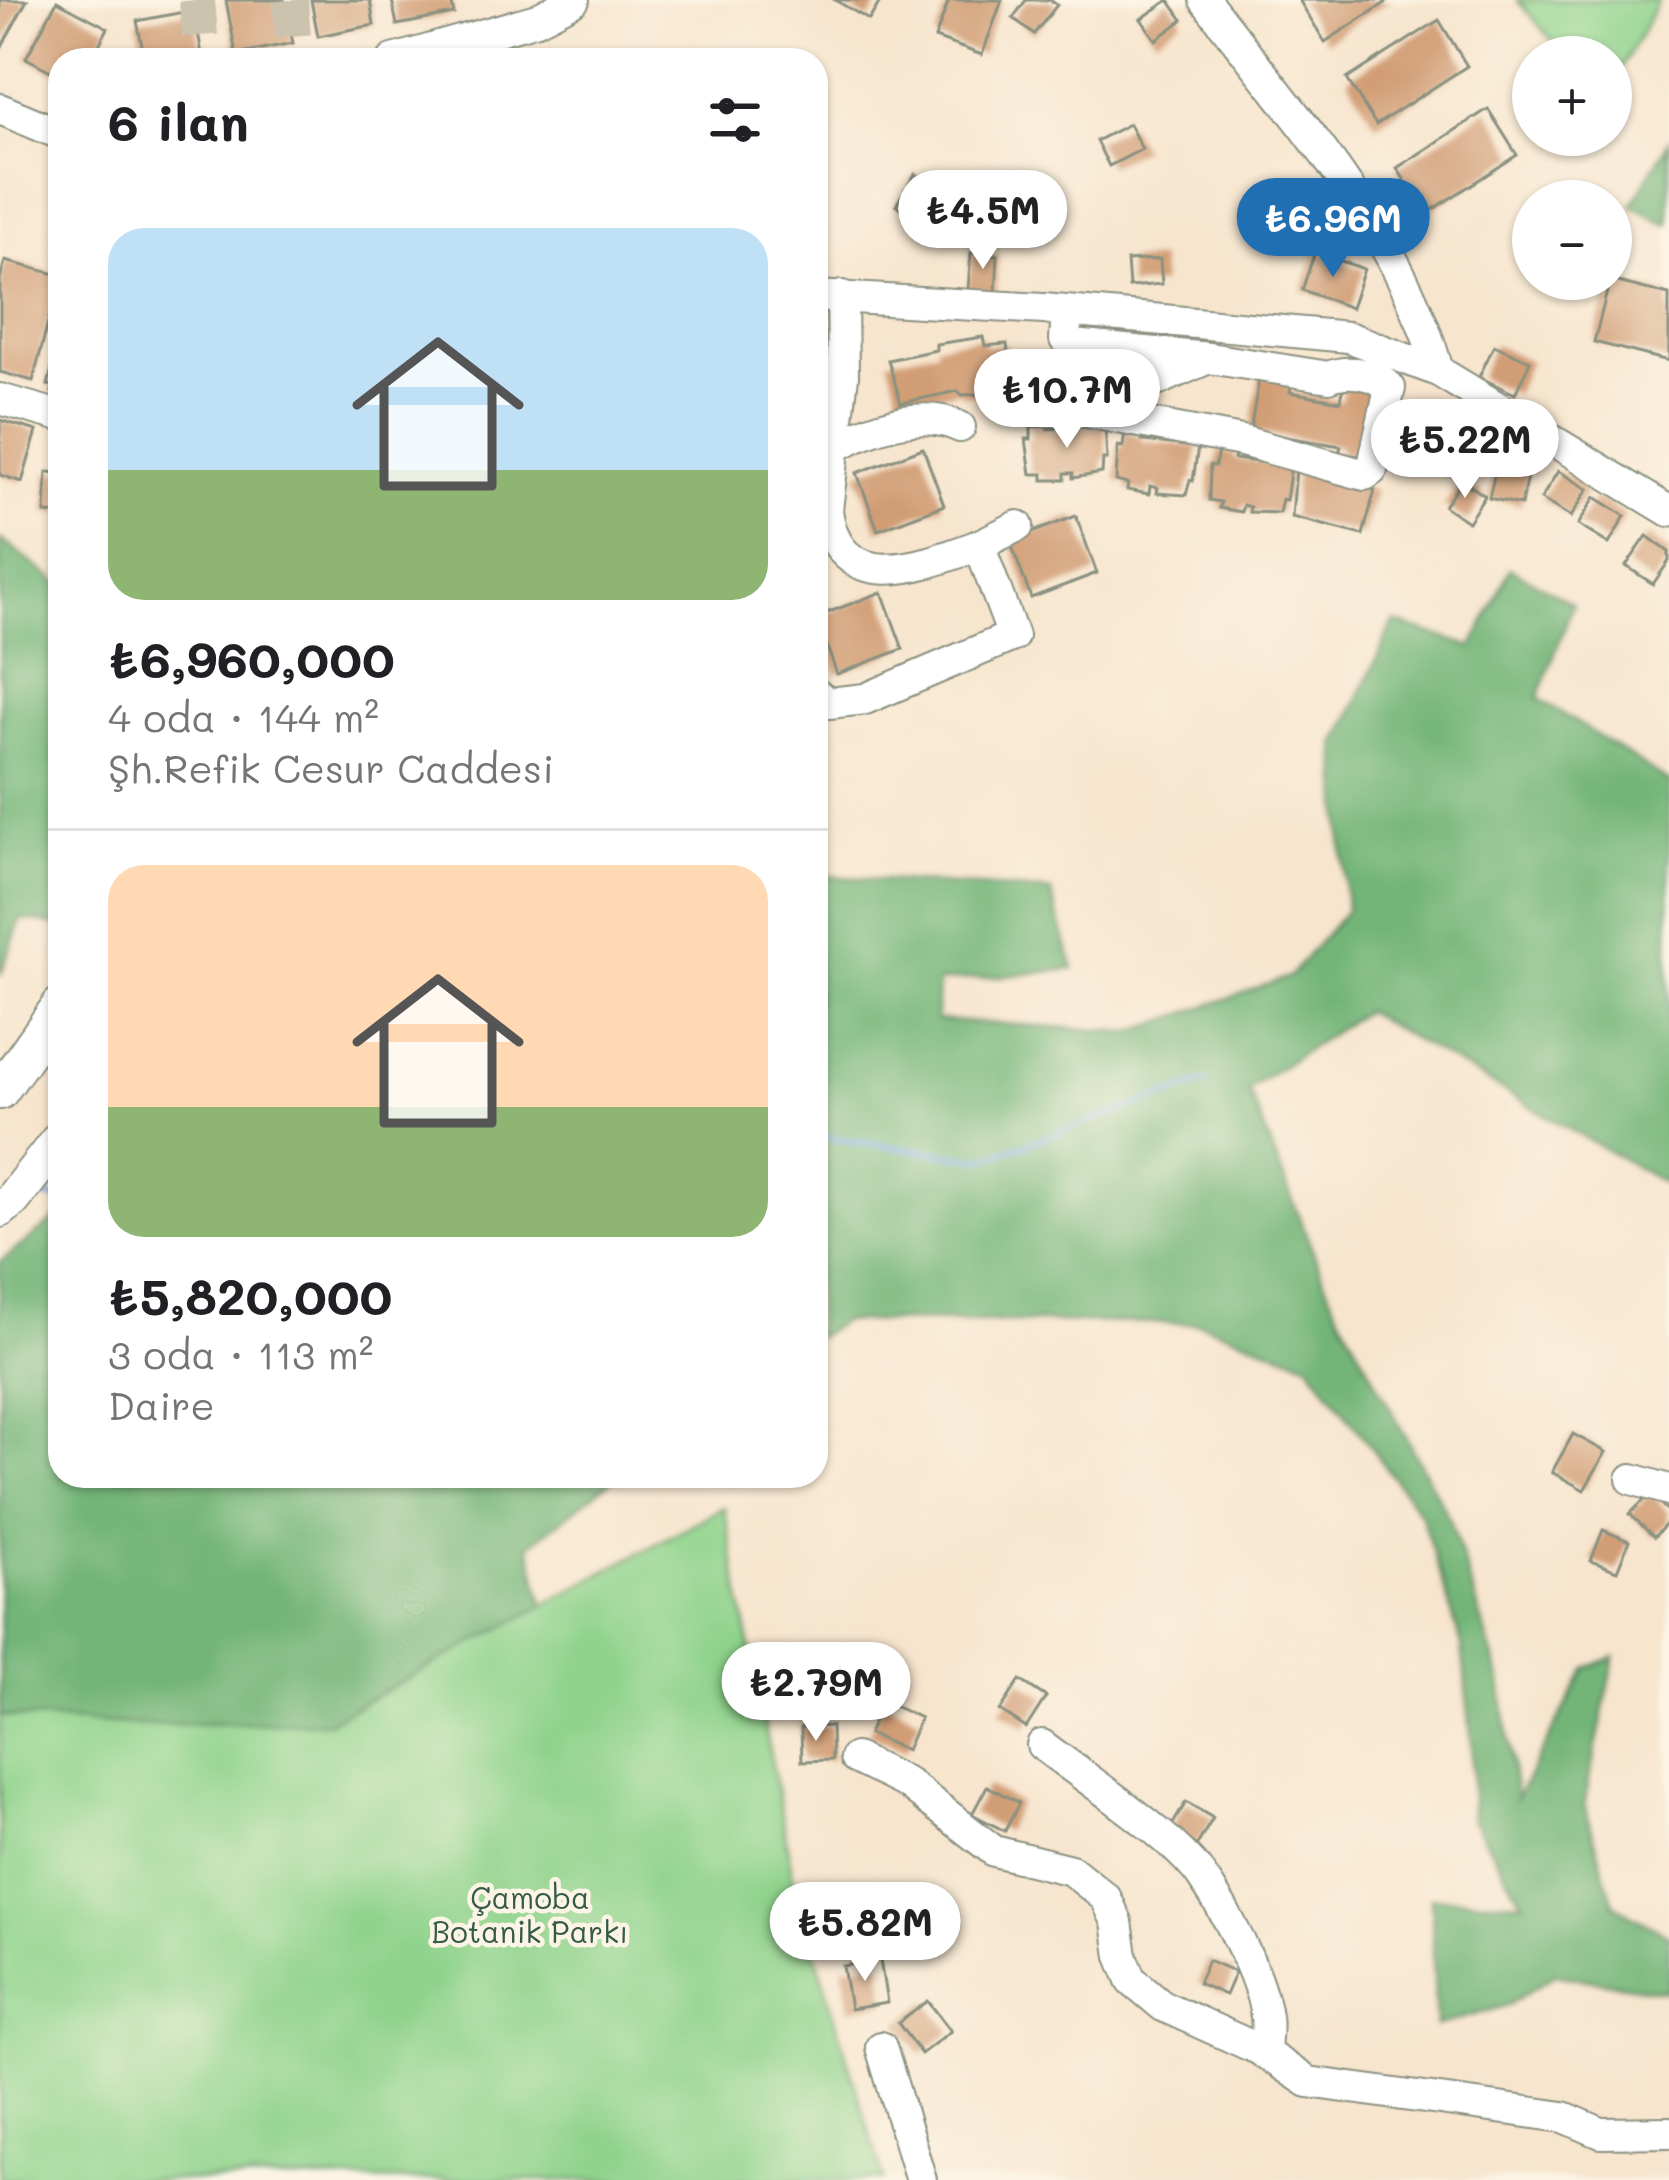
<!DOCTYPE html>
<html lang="tr">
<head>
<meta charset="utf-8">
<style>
  body { margin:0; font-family:Mali,sans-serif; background:#f2f2f2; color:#202124; height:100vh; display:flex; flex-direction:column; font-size:45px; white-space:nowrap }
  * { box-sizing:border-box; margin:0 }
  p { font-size:39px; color:#757577 }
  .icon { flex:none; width:66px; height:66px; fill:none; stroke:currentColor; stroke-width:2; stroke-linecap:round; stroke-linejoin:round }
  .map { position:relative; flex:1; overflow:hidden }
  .drawer { position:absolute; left:48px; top:48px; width:780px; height:1440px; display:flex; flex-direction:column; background:#fff; border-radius:36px; box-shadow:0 3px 9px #0004 }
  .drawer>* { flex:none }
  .fabs { position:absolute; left:1512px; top:36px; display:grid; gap:24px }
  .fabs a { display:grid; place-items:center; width:120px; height:120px; border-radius:50%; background:#fff; box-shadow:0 3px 9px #0004; font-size:60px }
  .price { position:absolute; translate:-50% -102px; padding:0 27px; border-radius:42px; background:#fff; color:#222; font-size:39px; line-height:78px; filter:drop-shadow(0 3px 6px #0008) }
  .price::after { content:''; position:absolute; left:50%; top:72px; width:36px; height:27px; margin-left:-18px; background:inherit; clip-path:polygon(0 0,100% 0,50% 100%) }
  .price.current { background:#1f6fb2; color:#fff }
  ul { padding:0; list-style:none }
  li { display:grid; align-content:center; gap:24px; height:636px; padding:0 60px }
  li+li { border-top:3px solid #e0e0e0 }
  li span { display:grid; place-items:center; height:372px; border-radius:36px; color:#555 }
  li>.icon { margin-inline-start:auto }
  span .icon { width:216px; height:216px; fill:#fffc; stroke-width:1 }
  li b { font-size:51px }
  h2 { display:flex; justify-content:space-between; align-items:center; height:144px; padding:0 60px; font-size:51px }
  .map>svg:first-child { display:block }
</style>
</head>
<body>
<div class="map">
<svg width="1669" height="2180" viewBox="0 0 1669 2180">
  <rect width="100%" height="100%" fill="#fcf5e5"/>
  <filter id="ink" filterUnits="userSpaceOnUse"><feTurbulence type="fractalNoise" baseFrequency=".00833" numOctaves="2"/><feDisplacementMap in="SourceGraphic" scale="24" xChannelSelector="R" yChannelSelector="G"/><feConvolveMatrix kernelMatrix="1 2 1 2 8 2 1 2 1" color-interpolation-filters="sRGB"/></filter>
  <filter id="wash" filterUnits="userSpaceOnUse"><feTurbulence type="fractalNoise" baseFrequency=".004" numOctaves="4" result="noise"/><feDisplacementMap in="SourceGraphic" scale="48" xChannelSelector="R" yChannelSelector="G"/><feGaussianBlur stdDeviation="2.7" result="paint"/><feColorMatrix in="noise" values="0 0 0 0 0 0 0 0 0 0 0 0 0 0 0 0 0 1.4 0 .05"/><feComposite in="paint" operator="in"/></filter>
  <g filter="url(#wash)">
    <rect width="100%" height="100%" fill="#f7e5ce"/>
    <!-- green -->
    <g fill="#8fd38c" stroke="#578860" stroke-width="3">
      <polygon points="1517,0 1659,0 1611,87 1611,57 1567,57"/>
      <polygon points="724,1507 793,1878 884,2180 0,2180 0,1716 132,1725 327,1722"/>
    </g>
    <!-- forest -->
    <g fill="#73b578" stroke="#497956" stroke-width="3">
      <polygon points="1669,141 1669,225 1632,206"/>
      <polygon points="0,539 60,584 60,926 21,918 0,976"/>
      <polygon points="1510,568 1573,604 1538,698 1669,782 1669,1186 1364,1011 1248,1089 1331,1297 1450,1520 1501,1681 1516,1799 1587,1668 1615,1657 1584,1804 1614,1904 1669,1936 1669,1992 1555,1974 1508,2005 1436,2026 1431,1897 1523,1902 1472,1819 1472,1745 1462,1645 1421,1515 1308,1362 1201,1323 842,1321 816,1338 816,875 1051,892 1074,969 938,982 936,1020 1133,1032 1289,977 1346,911 1337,745 1394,622 1473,647"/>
      <polygon points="60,1216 60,1476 617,1476 529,1545 544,1605 327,1722 132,1725 0,1716 0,1262"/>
    </g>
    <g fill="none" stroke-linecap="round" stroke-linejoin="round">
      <!-- stream -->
      <g stroke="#6da9de" stroke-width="6">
        <polyline points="816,1136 982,1159 1206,1082"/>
        <polyline points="34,1195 60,1199"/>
      </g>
    </g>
    <g id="blocks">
      <!-- building -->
      <g fill="#d19d75">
        <polygon points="0,0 27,0 0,50"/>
        <polygon points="226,0 284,0 293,43 236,54"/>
        <polygon points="311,0 370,0 374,25 318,36"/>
        <polygon points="392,0 451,0 454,14 397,25"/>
        <polygon points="835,0 881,0 869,20"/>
        <polygon points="949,0 1002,0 982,55 935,38"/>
        <polygon points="1026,0 1050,0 1057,5 1034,34 1013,18"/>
        <polygon points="1169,0 1183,20 1156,40 1141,19"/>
        <polygon points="1299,0 1390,0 1325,42"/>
        <polygon points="57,1 108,28 91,60 60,60 60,76 26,58"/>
        <polygon points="194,10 203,60 145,60 137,21"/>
        <polygon points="1439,20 1467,66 1376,125 1347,79"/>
        <polygon points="1488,109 1517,155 1426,214 1397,168"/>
        <polygon points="1129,124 1142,149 1109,166 1096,141"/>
        <polygon points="915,174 939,188 919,220 896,205"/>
        <polygon points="1315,252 1364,269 1351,308 1302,290"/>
        <polygon points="971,253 998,255 996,292 968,289"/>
        <polygon points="1160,259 1162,284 1129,287 1127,261"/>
        <polygon points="5,261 60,275 33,381 0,372 0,279"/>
        <polygon points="1610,280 1669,295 1669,361 1594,342"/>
        <polygon points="983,337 985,346 1007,344 1012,393 962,395 958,391 901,403 888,360 936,350 936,344"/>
        <polygon points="58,343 60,343 60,394 52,392 53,386 48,385"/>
        <polygon points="1494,345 1530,361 1515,394 1479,377"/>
        <polygon points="1260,374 1292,380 1290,392 1341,401 1344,382 1383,389 1371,458 1339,453 1341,446 1250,431"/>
        <polygon points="0,420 37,431 22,482 0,475"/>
        <polygon points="1440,423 1478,435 1467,469 1429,457"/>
        <polygon points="1031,424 1048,424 1048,429 1105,425 1107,459 1103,459 1102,473 1073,478 1073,473 1065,473 1065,480 1043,480 1043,474 1031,474 1026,439 1031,439"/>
        <polygon points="1125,432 1142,436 1142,441 1198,447 1193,481 1190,480 1186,495 1157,493 1158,488 1150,486 1149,494 1127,490 1128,484 1116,481 1118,446 1123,447"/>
        <polygon points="923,448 944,505 878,530 857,473"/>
        <polygon points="1218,451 1235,454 1234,459 1291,466 1286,500 1282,499 1279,513 1249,512 1250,507 1243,505 1241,512 1219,508 1221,502 1209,500 1210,465 1215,466"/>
        <polygon points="1497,464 1528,471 1521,505 1489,498"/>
        <polygon points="1296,469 1375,490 1363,535 1292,517"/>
        <polygon points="1558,471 1588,489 1571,517 1541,499"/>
        <polygon points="47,472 60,473 60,514 45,513"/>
        <polygon points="1462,480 1485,496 1468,522 1444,506"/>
        <polygon points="1595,497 1625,516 1609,544 1578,525"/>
        <polygon points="1076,516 1097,573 1031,598 1010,541"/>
        <polygon points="1647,536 1669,552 1669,561 1653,584 1626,566"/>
        <polygon points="882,592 903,649 837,674 816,617"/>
        <polygon points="1573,1434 1606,1452 1584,1490 1552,1472"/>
        <polygon points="1650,1494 1669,1512 1669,1521 1654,1537 1630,1514"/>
        <polygon points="1603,1530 1629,1541 1617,1571 1591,1561"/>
        <polygon points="1020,1680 1046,1697 1026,1728 1000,1711"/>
        <polygon points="883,1701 920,1718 906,1750 868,1734"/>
        <polygon points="831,1726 832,1760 802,1761 801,1727"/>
        <polygon points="987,1786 1019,1803 1005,1831 972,1814"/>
        <polygon points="1186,1802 1213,1818 1194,1850 1167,1834"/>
        <polygon points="880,1960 887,2003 850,2009 843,1966"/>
        <polygon points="1208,1960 1235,1972 1225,1995 1198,1983"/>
        <polygon points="928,2001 951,2031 921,2054 898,2023"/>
      </g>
    </g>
  </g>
  <g filter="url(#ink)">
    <use href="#blocks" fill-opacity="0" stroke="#8b9181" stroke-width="3"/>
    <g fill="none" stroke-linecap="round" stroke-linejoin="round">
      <!-- major-tunnel -->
      <g stroke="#ccc3af" stroke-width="36" stroke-dasharray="36 18" stroke-linecap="butt">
        <polyline points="197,0 202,60"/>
        <polyline points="290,0 295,60"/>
      </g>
      <defs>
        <g id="minor">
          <path d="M 1205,0 C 1292,114 1400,230 1438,371"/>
          <polyline points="393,60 537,19 574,0"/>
          <polyline points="0,109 60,134"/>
          <polyline points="816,296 1044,309 1348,337 1438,371 1669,511"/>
          <path d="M 1067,312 L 1065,339 L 1073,345 L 1209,358 L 1329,377 C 1347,369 1377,373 1390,388 L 1372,470 L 1365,475 L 1242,441 L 1086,412"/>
          <polyline points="0,399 60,416"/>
          <polyline points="1033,411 1086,412 1204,360"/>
          <path d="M 834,447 C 870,428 921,408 960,427"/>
          <polyline points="979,545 1018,526"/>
          <path d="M 816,694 L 829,703 L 865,699 L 1013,636 L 979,545 C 925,565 839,600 827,510 L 843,376 L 842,296"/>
          <polyline points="1632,1479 1669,1490"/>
          <path d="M 1042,1745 C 1086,1779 1168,1832 1200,1874 C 1225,1909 1260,1974 1266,2016 C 1268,2028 1265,2042 1265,2054"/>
          <polyline points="855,1758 908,1784 994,1851 1071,1870 1106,1898 1117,1922 1122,1956 1132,1980 1163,2006 1260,2050 1308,2082 1564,2117 1601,2133 1669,2132"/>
          <polyline points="881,2047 921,2180"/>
        </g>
        <g id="major">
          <polyline points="0,1091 60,1006"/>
          <polyline points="0,1209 12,1200 60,1139"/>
        </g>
      </defs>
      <!-- minor casing -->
      <use href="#minor" stroke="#8b9181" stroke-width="34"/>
      <!-- major casing -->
      <use href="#major" stroke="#8b9181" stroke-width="40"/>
      <!-- minor -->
      <use href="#minor" stroke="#fff" stroke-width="30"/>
      <!-- major -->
      <use href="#major" stroke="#fff" stroke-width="36"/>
    </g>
  </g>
  <g text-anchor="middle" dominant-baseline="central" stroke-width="9" stroke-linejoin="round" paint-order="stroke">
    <!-- park labels -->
    <g font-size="30" fill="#355b46" stroke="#fcf5e5">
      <text x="530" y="1897">Çamoba<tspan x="530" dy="34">Botanik Parkı</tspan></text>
    </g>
  </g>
</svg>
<div class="fabs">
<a>+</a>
<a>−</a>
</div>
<b class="price" style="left:983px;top:272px">₺4.5M</b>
<b class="price current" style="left:1333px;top:280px">₺6.96M</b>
<b class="price" style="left:1067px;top:451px">₺10.7M</b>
<b class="price" style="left:1465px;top:501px">₺5.22M</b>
<b class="price" style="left:816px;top:1744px">₺2.79M</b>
<b class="price" style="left:865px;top:1984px">₺5.82M</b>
<section class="drawer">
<h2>6 ilan<svg class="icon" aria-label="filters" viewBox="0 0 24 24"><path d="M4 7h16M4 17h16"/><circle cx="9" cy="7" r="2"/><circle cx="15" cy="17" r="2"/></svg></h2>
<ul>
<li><span style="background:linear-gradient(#bfe0f5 65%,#8fb573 0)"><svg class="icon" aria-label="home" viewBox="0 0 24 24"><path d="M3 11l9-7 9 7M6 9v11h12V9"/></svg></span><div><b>₺6,960,000</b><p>4 oda · 144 m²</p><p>Şh.Refik Cesur Caddesi</p></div></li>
<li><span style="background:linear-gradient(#ffd9b3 65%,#8fb573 0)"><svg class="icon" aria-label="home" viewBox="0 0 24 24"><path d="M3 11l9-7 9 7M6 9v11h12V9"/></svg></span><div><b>₺5,820,000</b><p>3 oda · 113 m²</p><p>Daire</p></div></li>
</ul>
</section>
</div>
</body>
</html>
